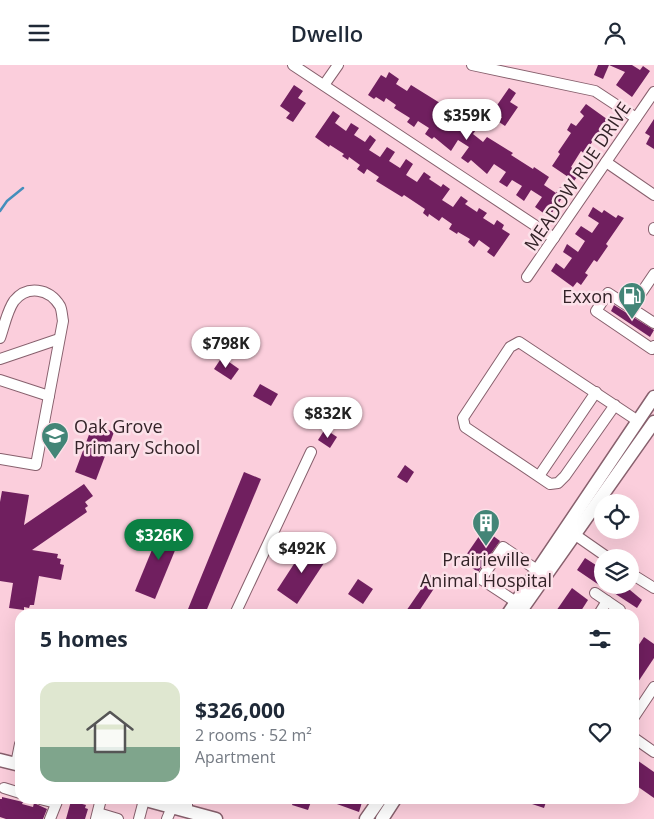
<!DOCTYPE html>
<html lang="en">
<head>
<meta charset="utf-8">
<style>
  body { margin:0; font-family:"Open Sans",sans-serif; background:#f6f6f7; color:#1f2937; height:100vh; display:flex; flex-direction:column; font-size:19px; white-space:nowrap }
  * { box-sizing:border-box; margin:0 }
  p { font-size:16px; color:#747a83 }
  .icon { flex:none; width:28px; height:28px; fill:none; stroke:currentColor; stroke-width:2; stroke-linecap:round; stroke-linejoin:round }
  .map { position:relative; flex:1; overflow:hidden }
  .side { position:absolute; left:15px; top:544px; width:624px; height:195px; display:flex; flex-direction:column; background:#fff; border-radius:15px; box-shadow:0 5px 20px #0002 }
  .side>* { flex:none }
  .controls { position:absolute; left:594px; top:429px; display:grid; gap:10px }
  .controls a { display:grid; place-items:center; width:45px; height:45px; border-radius:50%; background:#fff; box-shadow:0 5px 20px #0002; font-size:25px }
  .price { position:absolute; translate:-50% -42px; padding:0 11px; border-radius:18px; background:#fff; color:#222; font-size:16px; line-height:32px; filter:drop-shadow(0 1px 2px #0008) }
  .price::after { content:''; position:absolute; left:50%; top:30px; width:15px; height:11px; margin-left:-8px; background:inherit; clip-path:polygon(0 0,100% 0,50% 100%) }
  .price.on { background:#0b8043; color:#fff }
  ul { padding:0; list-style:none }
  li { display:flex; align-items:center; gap:15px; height:125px; padding:0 25px }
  li span { display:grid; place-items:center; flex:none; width:140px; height:100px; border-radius:15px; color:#555 }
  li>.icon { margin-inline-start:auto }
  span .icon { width:60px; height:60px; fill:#fffc; stroke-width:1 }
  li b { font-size:21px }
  h2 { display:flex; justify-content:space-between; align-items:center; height:60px; padding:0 25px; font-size:21px }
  header { display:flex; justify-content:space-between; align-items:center; height:65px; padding:0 25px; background:#fff; font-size:22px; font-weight:600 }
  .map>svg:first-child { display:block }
</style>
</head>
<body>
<header><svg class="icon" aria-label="menu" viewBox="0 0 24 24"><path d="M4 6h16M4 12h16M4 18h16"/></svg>Dwello<svg class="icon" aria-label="person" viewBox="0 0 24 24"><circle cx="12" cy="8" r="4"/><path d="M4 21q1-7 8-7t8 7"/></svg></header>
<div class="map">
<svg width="654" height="754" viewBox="0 0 654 754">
  <rect width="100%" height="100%" fill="#fbcedc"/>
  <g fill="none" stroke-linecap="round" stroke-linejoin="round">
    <!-- stream -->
    <polyline stroke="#448ebc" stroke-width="2.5" points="0,146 7,136 23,123"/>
  </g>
  <!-- building -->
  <g fill="#701f5f">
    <polygon points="598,0 609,0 603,14 594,10"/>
    <polygon points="609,0 632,0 640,5 643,1 650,6 632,32 616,20 625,7"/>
    <polygon points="389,7 399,14 396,19 407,26 411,20 440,38 437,43 458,56 462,52 468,56 466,58 476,65 473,69 483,77 487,72 513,88 511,90 533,104 534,102 549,112 544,120 556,128 560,122 567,126 549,152 535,142 542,132 531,125 524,136 516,130 522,121 512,115 507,122 499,117 506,107 494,99 487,109 471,95 468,98 461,93 469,82 458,75 451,86 434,72 432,74 425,69 429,63 418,56 414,62 407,57 410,53 394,43 396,40 386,33 384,37 376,32 374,34 368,30 381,10 386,13"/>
    <polygon points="294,20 303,26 298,33 306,38 293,57 286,53 290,48 280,41"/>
    <polygon points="509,23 516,28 510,37 518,42 505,61 499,57 502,52 493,46"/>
    <polygon points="586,39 611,57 609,60 611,62 604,71 599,67 588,83 594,87 590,93 581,86 571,102 580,108 574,116 552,101 560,89 558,87 571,68 567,65 571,58 576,61 584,51 580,47"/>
    <polygon points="333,46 340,51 335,58 346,66 351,58 359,63 354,70 365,77 370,70 376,75 369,85 380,92 387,82 395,87 389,96 400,103 406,94 413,99 406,110 417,117 424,107 431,112 429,114 441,122 443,119 450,124 442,135 453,142 461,131 468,136 465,139 477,147 479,143 487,148 483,153 494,160 497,155 504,160 502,164 510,169 494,192 487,187 490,183 479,175 474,182 468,177 470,174 458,167 457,169 449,164 452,159 442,152 439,156 429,149 428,152 423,148 425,144 404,130 402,132 376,116 379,112 367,104 364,109 357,104 360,100 349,92 348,95 342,91 344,89 330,80 329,82 315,72"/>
    <polygon points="654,54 654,84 646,79 650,71 645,68"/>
    <polygon points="593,142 602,148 604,145 616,153 618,150 624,153 606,179 608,181 597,197 594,195 585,208 588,210 581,220 577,217 573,222 551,206 556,198 564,204 572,193 563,187 567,179 578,187 585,176 575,169 581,161 592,168 599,158 588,151"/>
    <polygon points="614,240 654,265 650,272 611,246"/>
    <polygon points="222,292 239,304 231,315 214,304"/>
    <polygon points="260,319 278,329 271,341 253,331"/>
    <polygon points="93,359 114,367 96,415 75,407"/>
    <polygon points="325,364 337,372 330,383 318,375"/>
    <polygon points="405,400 414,407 407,418 397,412"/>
    <polygon points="244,407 261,414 205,549 186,549"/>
    <polygon points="84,419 93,431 85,437 88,441 85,443 87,447 32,485 58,489 57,493 61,494 60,499 64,500 61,515 39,511 34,540 30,540 29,543 24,542 24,545 9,543 13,518 0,516 0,437 2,426 29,430 24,460"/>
    <polygon points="163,458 183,466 155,534 135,526"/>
    <polygon points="484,464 500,476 478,507 462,496"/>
    <polygon points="307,479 328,492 297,539 277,525"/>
    <polygon points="585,493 599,502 597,505 602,508 602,515 599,520 577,505"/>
    <polygon points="431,510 439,516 417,549 404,549"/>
    <polygon points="358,514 373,524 363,539 348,529"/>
    <polygon points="620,520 630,525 642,535 637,543 614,528"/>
    <polygon points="572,523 588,535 579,549 554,549"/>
    <polygon points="644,572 654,579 654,593 634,623 634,587"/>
    <polygon points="634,693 654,707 654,733 634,719"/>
    <polygon points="2,732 23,737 22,739 33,742 34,738 47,744 43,754 6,754 0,752 0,734 2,734"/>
    <polygon points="294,734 312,734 308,745 292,740"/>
    <polygon points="323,734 363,734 359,747"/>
    <polygon points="520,734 547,734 544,743 520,735"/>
    <polygon points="71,736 86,740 85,743 88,744 85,754 66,754"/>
  </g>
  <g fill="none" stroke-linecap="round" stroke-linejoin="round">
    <defs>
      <g id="minor">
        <polyline points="293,0 554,173"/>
        <polyline points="472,0 595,26 636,53"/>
        <polyline points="324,20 338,0"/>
        <polyline points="606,97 654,130"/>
        <polyline points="654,163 654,165"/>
        <polyline points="654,209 631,243 654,258"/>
        <polyline points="527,212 654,27"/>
        <polyline points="631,243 608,228 596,246 652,284 654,281"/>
        <path d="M 0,273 C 4,262 7,246 14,236 C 27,220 49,223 60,241 C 62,245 62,251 63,256 L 36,400 L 0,394"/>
        <polyline points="0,294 59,274"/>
        <polyline points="0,315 49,331"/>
        <polyline points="615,340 565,411 558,418 550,419 465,362 463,353 510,282 519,277 638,356"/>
        <polyline points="539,411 596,327"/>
        <polyline points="574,469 607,492"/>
        <polyline points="630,508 654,523"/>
        <polyline points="595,528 620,545"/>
        <polyline points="516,537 481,514 503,482 537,505"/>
        <polyline points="235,549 311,387"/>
        <polyline points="599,549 607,536"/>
        <polyline points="634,652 654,622"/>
        <polyline points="634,673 654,687"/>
        <polyline points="16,699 20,679"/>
        <polyline points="4,723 20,728"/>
        <polyline points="40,734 56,738"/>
        <polyline points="187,734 187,746"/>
        <polyline points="98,748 118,754"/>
        <polyline points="50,754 58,734"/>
        <polyline points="96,754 101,734"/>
        <polyline points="139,754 144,735"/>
        <polyline points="167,754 172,742"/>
      </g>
      <g id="major">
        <polyline points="520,547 654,357"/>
        <polyline points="508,549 654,332"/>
        <polyline points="0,695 20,700"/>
        <polyline points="142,734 216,754"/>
        <polyline points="366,754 380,734"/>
        <polyline points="382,754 395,734"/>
      </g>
    </defs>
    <!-- minor casing -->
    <use href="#minor" stroke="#87606d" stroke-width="12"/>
    <!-- major casing -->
    <use href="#major" stroke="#87606d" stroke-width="15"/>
    <!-- minor -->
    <use href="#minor" stroke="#fff" stroke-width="10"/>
    <!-- major -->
    <use href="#major" stroke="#fff" stroke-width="12"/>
  </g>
  <!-- icons -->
  <defs>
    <symbol id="fuel-pin" viewBox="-11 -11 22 30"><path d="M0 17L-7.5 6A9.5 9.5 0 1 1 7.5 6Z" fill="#438577" stroke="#fce1e9"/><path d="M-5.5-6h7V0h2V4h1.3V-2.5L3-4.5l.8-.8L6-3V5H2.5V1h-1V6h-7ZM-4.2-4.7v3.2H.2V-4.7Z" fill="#fff"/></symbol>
    <symbol id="school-pin" viewBox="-11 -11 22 30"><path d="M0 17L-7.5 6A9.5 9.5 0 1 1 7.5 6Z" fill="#438577" stroke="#fce1e9"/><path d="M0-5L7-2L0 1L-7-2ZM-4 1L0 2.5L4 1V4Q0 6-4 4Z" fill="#fff"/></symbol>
    <symbol id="building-pin" viewBox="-11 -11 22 30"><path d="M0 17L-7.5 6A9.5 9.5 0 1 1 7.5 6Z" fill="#438577" stroke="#fce1e9"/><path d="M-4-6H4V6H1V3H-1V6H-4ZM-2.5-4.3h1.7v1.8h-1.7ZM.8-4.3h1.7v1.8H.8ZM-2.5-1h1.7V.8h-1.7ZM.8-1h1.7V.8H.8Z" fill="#fff"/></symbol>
  </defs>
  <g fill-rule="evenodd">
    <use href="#fuel-pin" x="616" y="215" width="32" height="43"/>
    <use href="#school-pin" x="39" y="355" width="32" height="43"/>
    <use href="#building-pin" x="470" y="442" width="32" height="43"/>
  </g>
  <g text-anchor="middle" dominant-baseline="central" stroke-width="5" stroke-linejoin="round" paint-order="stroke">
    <!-- street labels -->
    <g font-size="18" fill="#332328" stroke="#fce1e9">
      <text transform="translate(577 111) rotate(-56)">MEADOW RUE DRIVE</text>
    </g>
    <!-- poi labels -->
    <g font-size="18" fill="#332328" stroke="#fce1e9" text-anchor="end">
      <text x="613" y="231">Exxon</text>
      <text x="74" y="361" text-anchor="start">Oak Grove<tspan x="74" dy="21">Primary School</tspan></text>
      <text x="486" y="494" text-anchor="middle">Prairieville<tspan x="486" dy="21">Animal Hospital</tspan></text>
    </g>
  </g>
</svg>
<div class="controls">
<a><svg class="icon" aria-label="locate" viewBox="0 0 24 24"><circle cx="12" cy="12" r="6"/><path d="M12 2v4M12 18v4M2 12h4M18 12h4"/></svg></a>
<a><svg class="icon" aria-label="layers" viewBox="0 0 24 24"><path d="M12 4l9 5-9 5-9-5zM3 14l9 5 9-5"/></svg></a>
</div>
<b class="price" style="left:467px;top:76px">$359K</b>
<b class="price" style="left:226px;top:304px">$798K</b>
<b class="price" style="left:328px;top:374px">$832K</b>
<b class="price on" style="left:159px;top:496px">$326K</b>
<b class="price" style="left:302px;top:509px">$492K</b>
<section class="side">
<h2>5 homes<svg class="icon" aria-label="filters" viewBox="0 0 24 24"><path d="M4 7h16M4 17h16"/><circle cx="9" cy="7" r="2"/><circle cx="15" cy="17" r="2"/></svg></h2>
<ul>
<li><span style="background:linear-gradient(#dfe7d0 65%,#7fa58c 0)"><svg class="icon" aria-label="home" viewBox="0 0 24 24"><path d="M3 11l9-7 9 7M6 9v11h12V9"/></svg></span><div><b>$326,000</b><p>2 rooms · 52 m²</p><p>Apartment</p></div><svg class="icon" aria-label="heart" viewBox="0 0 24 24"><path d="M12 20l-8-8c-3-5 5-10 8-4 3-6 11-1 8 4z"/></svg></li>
</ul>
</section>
</div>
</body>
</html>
